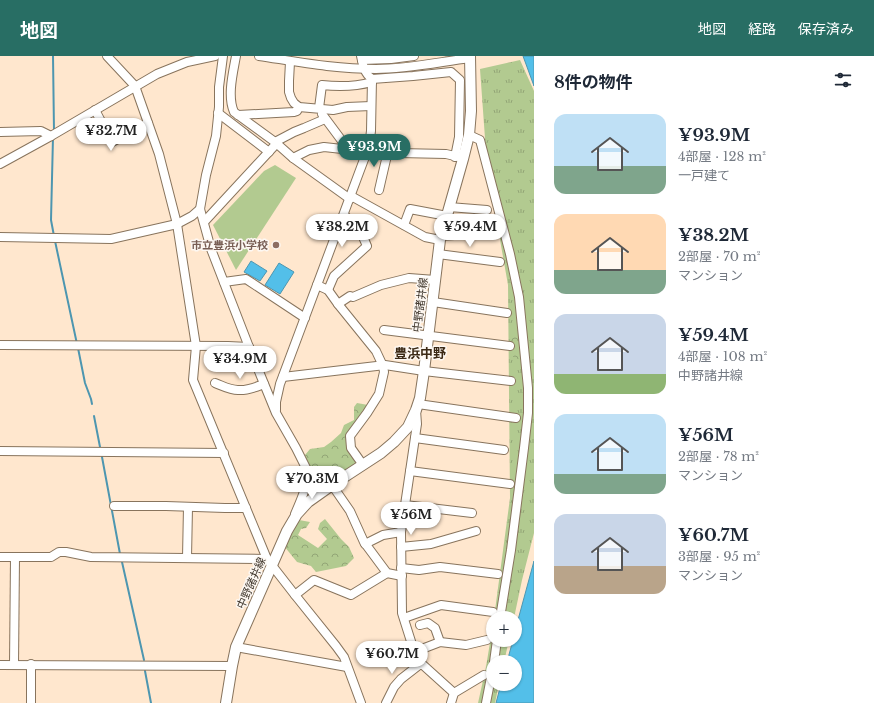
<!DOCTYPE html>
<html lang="ja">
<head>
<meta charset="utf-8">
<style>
  body { margin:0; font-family:"Libre Baskerville","Noto Sans JP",serif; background:#f2f2f3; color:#1f2937; height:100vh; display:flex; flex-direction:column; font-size:15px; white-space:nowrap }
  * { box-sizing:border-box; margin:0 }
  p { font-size:13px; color:#747a83 }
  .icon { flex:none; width:22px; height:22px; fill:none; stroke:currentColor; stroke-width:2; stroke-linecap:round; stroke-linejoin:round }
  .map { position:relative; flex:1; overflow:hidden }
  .details { display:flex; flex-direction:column; background:#fff; width:340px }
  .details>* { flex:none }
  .controls { position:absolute; left:486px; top:555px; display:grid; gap:8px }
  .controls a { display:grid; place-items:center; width:36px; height:36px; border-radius:50%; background:#fff; box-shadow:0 1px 3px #0004; font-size:20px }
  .price { position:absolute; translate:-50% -34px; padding:0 9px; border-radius:14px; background:#fff; color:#222; font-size:13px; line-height:26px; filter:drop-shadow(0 1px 2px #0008) }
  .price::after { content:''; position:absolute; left:50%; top:24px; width:12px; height:9px; margin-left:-6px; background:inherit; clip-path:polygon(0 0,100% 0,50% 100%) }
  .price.active { background:#286e64; color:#fff }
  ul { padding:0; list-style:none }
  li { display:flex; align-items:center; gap:12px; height:100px; padding:0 20px }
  li span { display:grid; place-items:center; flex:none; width:112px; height:80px; border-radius:12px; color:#555 }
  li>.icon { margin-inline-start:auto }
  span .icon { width:48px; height:48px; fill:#fffc; stroke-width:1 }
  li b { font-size:17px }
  h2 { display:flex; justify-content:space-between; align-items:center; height:48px; padding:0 20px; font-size:17px }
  header { display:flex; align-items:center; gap:24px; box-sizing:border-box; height:56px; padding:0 20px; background:#286e64; color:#fff }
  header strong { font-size:19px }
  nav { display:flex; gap:22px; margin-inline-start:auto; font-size:14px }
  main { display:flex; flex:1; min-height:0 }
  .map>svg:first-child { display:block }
</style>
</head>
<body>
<header>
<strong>地図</strong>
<nav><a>地図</a><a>経路</a><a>保存済み</a></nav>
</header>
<main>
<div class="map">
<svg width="534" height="647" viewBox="0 0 534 647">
  <defs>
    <pattern id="grass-tufts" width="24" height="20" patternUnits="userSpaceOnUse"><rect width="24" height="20" fill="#b2ca90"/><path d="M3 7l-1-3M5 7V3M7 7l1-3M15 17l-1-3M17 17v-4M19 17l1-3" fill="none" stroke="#92a576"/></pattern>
    <pattern id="forest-crowns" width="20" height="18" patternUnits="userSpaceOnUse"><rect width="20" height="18" fill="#b2ca90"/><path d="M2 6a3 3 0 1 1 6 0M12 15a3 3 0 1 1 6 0" fill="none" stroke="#92a576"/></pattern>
  </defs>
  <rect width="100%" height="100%" fill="#ffe7ce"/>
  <!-- grass -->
  <g fill="url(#grass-tufts)">
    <polygon points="520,4 534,35 534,477 522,524 514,562 494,562 510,442 508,229 487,110 480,13"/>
    <polygon points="493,568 493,584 509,584 504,606 493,606 493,628 499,628 495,647 478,647 486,611"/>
  </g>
  <!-- forest -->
  <g fill="url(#forest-crowns)">
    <polygon points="512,273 519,277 521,298 520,305 518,305 514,303 511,293"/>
    <polygon points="357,347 368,349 350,380 359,403 346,420 322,428 311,422 305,399 310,393 324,391 331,386 341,377 344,369 354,364 354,351"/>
    <polygon points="325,463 341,483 349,491 354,502 346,510 316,516 311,510 297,506 284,490 299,464 310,466 306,472 301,473 298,479 318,492 327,483 318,473 320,467"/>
  </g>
  <!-- pitch -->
  <polygon fill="#b2ca90" points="275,109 296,122 236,214 213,169 264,115"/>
  <!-- water -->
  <g fill="#53bfe9" stroke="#4d96b0">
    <polygon points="523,0 534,0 534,30"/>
    <polygon points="251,205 267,215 260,225 244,216"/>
    <polygon points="279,207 294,216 280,238 265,229"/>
    <polygon points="534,505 534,647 496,647 501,628 515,628 515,606 507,606 513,584 515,584 515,575"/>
  </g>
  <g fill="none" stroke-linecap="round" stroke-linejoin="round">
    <!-- stream -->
    <g stroke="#4d96b0" stroke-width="2">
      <polyline points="53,0 54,75"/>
      <polyline points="53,81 51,164 54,180"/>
      <polyline points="55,185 77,288"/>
      <polyline points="78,292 85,327 91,343 92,348"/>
      <polyline points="94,360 100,391"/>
      <polyline points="102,401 120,498"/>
      <polyline points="122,506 144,604"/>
      <polyline points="145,615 151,647"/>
    </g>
    <!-- minor-tunnel -->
    <polyline stroke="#d9c4ae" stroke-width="8" stroke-dasharray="8 4" stroke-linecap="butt" points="449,0 451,16"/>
    <defs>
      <g id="minor">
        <polyline points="107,0 135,30 159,98 177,168 196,290 193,324 267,503 295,539 336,590 344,601 361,647"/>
        <polyline points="223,0 219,31 219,51 216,80 206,119 200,153 211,193 249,291 276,357 296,392 319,438"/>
        <path d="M 236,0 C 233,17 227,40 234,56 L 275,86 L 293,102 L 350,143"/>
        <path d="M 259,0 C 299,6 335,13 376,13 C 408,13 439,6 470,2"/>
        <path d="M 361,0 C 363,9 364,17 372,23 L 413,20 L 451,16 L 460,24 L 459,81 L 455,101"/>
        <polyline points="362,4 391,3 414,0"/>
        <polyline points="290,6 289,25 289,36 291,42 294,47 299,51 333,54 347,51 371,50"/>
        <path d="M 319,52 L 322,29 C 339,31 354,31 372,26"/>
        <polyline points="95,54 112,86 148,67"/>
        <polyline points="218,57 269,96"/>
        <polyline points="322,58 348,93"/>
        <polyline points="238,59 294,56 297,55 299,51"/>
        <polyline points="0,76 41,75 51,80"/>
        <polyline points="469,79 480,84 510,198 519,241 528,332 528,357 524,392 511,494 500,562"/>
        <polyline points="275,86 294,76 304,72 325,63"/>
        <polyline points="293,102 309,94 324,91 342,93 368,92 399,97 446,98 459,101"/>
        <polyline points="0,108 51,80 157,18 187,6 215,0"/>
        <polyline points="379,134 388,95"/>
        <polyline points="351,140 425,181 440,184"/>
        <polyline points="449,151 487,154"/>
        <polyline points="204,166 277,87"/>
        <polyline points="404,169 410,153 447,160"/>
        <polyline points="441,180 481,177"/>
        <polyline points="0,181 111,183 177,168 192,160 200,153"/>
        <polyline points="438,198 500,206"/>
        <polyline points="224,226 246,223 305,262"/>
        <polyline points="317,229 328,234 338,248 376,295 383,310 384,316 379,338 367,357 350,380 351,392 363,409"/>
        <path d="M 328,234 L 334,220 L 367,190 C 362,176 355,169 344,159"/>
        <polyline points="433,246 507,257"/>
        <polyline points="338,248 350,240 353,241 381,229 409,222 435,224"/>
        <polyline points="384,274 510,290"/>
        <polyline points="0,289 228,290 249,291"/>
        <polyline points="283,321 385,309 424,315 511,325"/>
        <path d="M 215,327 C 223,330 230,334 238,334 C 247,335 256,331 264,328"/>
        <polyline points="418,348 516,362"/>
        <polyline points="276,354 276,346 280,328 369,90 371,75 372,23"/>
        <polyline points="416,354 417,368 401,476 402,557 415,598 419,609"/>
        <polyline points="415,382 504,394"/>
        <polyline points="0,395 224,397"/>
        <polyline points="410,415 510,428"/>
        <polyline points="332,429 350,455 364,486 387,517 402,520"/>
        <polyline points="405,449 472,457"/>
        <polyline points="114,450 166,450 225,452 246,452"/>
        <path d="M 295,458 C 301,444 307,431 308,416"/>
        <polyline points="365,488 383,479 401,476"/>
        <polyline points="401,491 431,488 476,475"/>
        <polyline points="0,501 51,501 59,496 66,496 91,501 267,503"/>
        <polyline points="187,502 188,451"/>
        <polyline points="401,512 419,514 440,511 498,518"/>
        <polyline points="295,539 314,524 351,539 387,517"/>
        <polyline points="404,562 441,549 493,556"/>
        <polyline points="420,569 428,567 435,572 440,586"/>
        <polyline points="236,591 347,611"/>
        <polyline points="414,596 440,586 466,589 487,584"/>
        <polyline points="494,606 497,584"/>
        <polyline points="0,609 232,610"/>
        <polyline points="14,609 15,501"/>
        <polyline points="419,609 423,609 454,637"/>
        <polyline points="31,647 31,608"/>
        <polyline points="386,647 394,631 401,623 419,609"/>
        <polyline points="451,647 454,637 484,619"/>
        <polyline points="486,647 493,611"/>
      </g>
      <polyline id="major" points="226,647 232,610 236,591 287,475 297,458 308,446 332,429 381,397 394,386 408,371 416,354 420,342 424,315 440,184 463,103 469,79 471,55 470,0"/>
    </defs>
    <!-- minor casing -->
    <use href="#minor" stroke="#88745d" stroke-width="10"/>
    <!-- major casing -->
    <use href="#major" stroke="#88745d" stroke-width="12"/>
    <!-- minor -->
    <use href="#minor" stroke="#fff" stroke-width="8"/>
    <!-- major -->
    <use href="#major" stroke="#fff" stroke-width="10"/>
  </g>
  <!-- markers -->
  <circle fill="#8d6e63" stroke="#fdf8f3" stroke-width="1.5" cx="276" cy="189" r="4"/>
  <g text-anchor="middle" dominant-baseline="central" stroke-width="3" stroke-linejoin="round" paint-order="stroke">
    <!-- education labels -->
    <g font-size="11" font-weight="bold" fill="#785e54" stroke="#fdf8f3" text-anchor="end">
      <text x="268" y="189">市立豊浜小学校</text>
    </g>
    <!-- street labels -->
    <g font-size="11" fill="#3f362c" stroke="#fdf8f3">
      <text transform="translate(420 249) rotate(-83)">中野諸井線</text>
      <text transform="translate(251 527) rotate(-66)">中野諸井線</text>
    </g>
    <!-- quarter labels -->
    <g font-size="13" font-weight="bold" fill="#3b2915" stroke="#fdf8f3">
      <text x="420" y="297">豊浜中野</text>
    </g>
  </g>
</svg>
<div class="controls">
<a>+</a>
<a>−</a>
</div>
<b class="price" style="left:111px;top:96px">¥32.7M</b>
<b class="price active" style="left:374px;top:112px">¥93.9M</b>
<b class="price" style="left:342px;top:192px">¥38.2M</b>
<b class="price" style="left:470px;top:192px">¥59.4M</b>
<b class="price" style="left:240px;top:324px">¥34.9M</b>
<b class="price" style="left:312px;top:444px">¥70.3M</b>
<b class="price" style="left:411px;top:480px">¥56M</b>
<b class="price" style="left:392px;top:619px">¥60.7M</b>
</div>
<section class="details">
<h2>8件の物件<svg class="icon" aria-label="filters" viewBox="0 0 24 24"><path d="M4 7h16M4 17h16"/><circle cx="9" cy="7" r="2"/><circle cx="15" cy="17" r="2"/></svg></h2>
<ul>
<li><span style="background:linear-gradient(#bfe0f5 65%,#7fa58c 0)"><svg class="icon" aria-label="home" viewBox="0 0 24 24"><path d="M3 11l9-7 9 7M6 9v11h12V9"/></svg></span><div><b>¥93.9M</b><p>4部屋 · 128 m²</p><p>一戸建て</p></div></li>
<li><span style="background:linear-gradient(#ffd9b3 70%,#7fa58c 0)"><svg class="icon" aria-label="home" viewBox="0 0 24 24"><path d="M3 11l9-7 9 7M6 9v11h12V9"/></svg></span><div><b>¥38.2M</b><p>2部屋 · 70 m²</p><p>マンション</p></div></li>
<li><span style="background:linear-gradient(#c9d6e8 75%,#8fb573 0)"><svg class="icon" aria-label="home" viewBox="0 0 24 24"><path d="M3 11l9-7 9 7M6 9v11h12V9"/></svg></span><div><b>¥59.4M</b><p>4部屋 · 108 m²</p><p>中野諸井線</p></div></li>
<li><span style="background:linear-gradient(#bfe0f5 75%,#7fa58c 0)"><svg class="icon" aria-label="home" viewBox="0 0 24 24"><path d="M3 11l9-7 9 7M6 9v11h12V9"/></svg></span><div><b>¥56M</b><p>2部屋 · 78 m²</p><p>マンション</p></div></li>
<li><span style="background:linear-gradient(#c9d6e8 65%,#b9a48a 0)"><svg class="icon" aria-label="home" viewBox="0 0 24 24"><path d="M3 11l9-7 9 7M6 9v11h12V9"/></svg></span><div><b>¥60.7M</b><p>3部屋 · 95 m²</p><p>マンション</p></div></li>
</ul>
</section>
</main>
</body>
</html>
